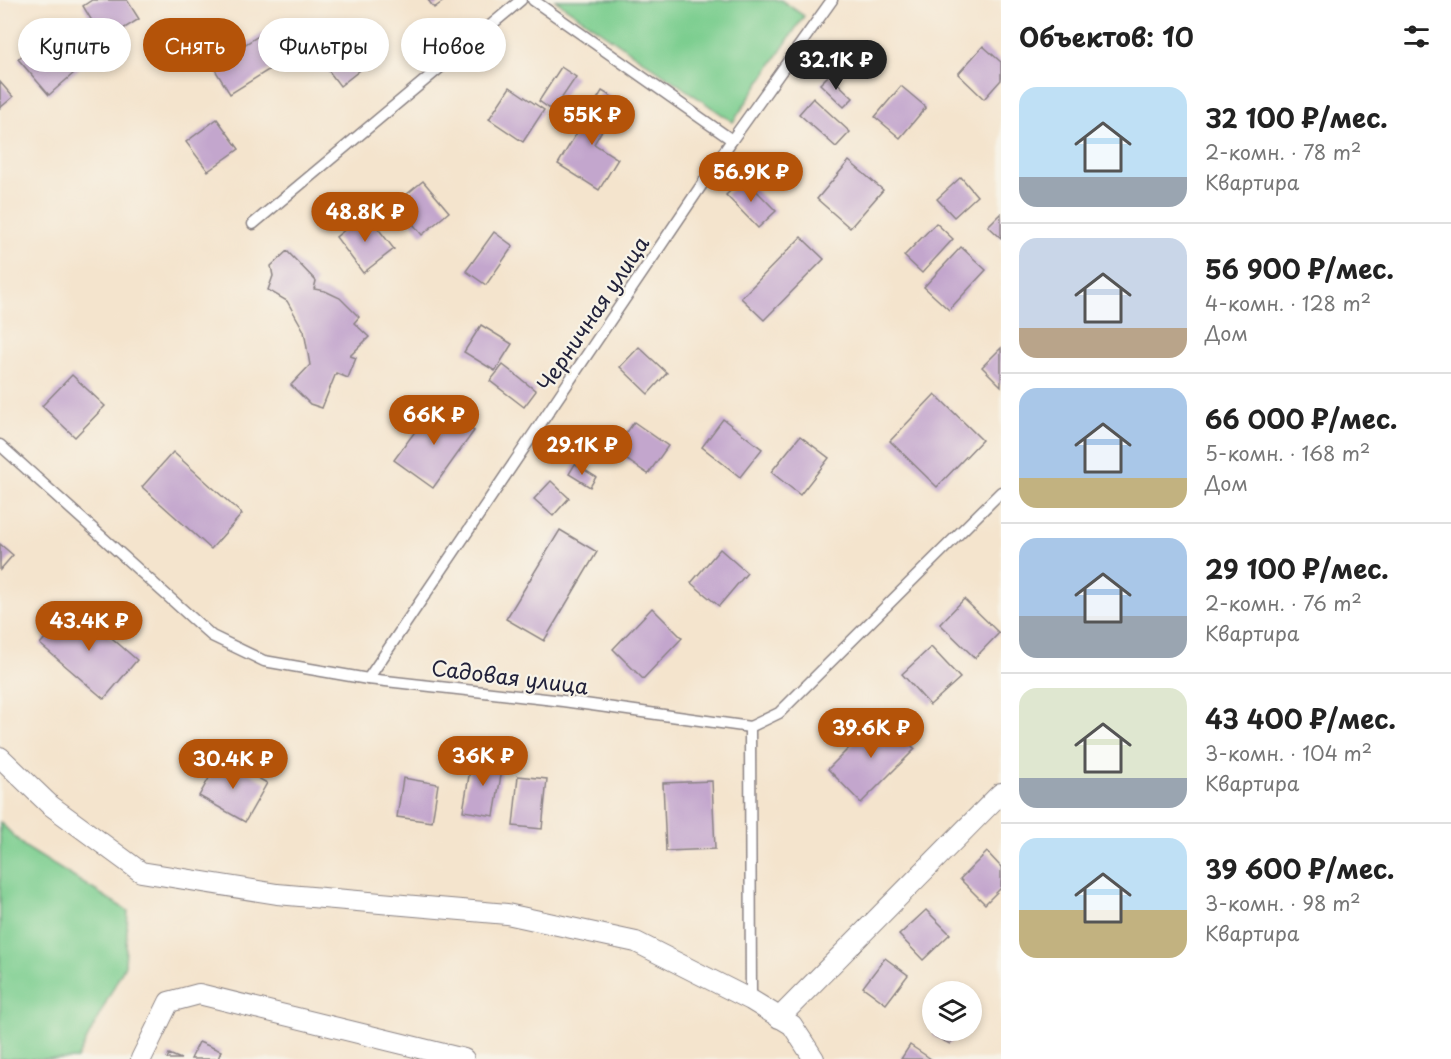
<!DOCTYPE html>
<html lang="ru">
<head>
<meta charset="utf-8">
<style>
  body { margin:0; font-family:"Playpen Sans",sans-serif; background:#f2f2f2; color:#222; height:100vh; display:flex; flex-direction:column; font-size:22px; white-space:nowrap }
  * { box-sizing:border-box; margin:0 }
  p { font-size:20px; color:#767676 }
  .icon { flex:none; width:33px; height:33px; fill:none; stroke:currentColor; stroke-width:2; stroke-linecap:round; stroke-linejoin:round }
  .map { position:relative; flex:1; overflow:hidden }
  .panel { display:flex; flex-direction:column; background:#fff; width:450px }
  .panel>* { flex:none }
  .banner { position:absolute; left:18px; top:18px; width:570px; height:54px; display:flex; gap:12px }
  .buttons { position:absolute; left:922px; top:981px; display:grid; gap:12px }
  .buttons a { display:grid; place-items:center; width:60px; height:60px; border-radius:50%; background:#fff; box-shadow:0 3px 9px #0003; font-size:30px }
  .price { position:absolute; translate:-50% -51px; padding:0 14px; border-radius:21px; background:#b45309; color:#fff; font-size:20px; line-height:39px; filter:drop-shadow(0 2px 3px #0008) }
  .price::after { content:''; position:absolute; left:50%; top:36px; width:18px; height:14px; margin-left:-9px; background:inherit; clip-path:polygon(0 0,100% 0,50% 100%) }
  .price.active { background:#222; color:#fff }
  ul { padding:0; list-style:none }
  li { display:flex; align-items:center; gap:18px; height:150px; padding:0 18px }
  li+li { border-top:2px solid #e0e0e0 }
  li span { display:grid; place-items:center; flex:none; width:168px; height:120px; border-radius:18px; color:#555 }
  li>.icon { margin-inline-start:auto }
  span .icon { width:72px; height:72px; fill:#fffc; stroke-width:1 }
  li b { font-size:26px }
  h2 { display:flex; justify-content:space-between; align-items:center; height:72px; padding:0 18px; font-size:26px }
  .tag { padding:0 21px; border-radius:27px; background:#fff; box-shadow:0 3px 9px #0003; font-size:21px; line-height:54px }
  .tag.active { background:#b45309; color:#fff }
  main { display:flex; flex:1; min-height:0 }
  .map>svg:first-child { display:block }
</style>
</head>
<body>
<main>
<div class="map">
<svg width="1001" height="1059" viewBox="0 0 1001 1059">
  <rect width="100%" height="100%" fill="#f7f3e8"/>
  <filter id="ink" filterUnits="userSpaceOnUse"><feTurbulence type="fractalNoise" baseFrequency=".0167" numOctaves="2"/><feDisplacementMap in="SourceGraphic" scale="12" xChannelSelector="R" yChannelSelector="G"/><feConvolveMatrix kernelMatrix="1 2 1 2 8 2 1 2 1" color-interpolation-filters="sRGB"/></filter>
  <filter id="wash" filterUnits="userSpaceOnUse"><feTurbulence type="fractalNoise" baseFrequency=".008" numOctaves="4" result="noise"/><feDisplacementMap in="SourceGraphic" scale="24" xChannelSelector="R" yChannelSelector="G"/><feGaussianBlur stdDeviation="1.35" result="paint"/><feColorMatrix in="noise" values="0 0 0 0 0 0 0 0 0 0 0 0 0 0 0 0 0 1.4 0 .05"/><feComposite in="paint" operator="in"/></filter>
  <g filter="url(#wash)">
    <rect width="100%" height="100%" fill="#f4e4cd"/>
    <!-- green -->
    <g fill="#7cce8f" stroke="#4f7865" stroke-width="1.5">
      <polygon points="555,0 781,0 804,16 733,122"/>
      <polygon points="0,822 25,847 128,911 125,965 77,1059 0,1059"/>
    </g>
    <g id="blocks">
      <!-- building -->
      <g fill="#c3a6cd">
        <polygon points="92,0 127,0 139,19 104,41 83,6"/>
        <polygon points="428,0 445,0 434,8"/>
        <polygon points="60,24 90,59 49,95 18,59"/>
        <polygon points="268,30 286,59 230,94 212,65"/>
        <polygon points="353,32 374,59 340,86 319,58"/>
        <polygon points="983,46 1001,62 1001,80 984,99 958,74"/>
        <polygon points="561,67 576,77 553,111 539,101"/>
        <polygon points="829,75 853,98 844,107 820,84"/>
        <polygon points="0,82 13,97 0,108"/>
        <polygon points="901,86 926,107 900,138 875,117"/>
        <polygon points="510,87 544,110 523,142 489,119"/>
        <polygon points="602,91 619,101 594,144 618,159 599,190 558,164"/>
        <polygon points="813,98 850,132 836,147 799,114"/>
        <polygon points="217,119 239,149 208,171 186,142"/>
        <polygon points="849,161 883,190 850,228 817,199"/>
        <polygon points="961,177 977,196 954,217 937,199"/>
        <polygon points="744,178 776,211 758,228 726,195"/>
        <polygon points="423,181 449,212 422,235 396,203"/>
        <polygon points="366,213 394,249 363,273 336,237"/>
        <polygon points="1001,213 1001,238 988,226"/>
        <polygon points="936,223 953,239 922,273 904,256"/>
        <polygon points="494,232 513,246 486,285 466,271"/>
        <polygon points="801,237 824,259 764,320 741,298"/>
        <polygon points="961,247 986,270 949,310 924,287"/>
        <polygon points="287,251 316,281 314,289 325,291 340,298 359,317 354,323 369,337 350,356 356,358 348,378 336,373 322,408 310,404 291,385 310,365 304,331 287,301 268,290 273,276 271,266"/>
        <polygon points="481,325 512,344 495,371 464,352"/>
        <polygon points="639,347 667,373 648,394 620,367"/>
        <polygon points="1001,348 1001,386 982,367"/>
        <polygon points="503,365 536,391 524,407 490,381"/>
        <polygon points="72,375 105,406 75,437 42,406"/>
        <polygon points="935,394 982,440 937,487 890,441"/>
        <polygon points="436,403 474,431 433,488 394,460"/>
        <polygon points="723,419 762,449 740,477 702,447"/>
        <polygon points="634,422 668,446 648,474 614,451"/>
        <polygon points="800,436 829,458 800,495 771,472"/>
        <polygon points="173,452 242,514 211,549 142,487"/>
        <polygon points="575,464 596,477 590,487 569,474"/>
        <polygon points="551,481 569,498 553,516 534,499"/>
        <polygon points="560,530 597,552 544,641 506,619"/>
        <polygon points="0,544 13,555 0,570"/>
        <polygon points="720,549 747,573 719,606 691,583"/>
        <polygon points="964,599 999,633 975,658 940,624"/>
        <polygon points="74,605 137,660 104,699 40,644"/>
        <polygon points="652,608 682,638 643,679 613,649"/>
        <polygon points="931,647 960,678 930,705 902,674"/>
        <polygon points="881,716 915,749 861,803 828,769"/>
        <polygon points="221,757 267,783 245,822 199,796"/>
        <polygon points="472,758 503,764 494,816 463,811"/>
        <polygon points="518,776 547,779 542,829 513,826"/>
        <polygon points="403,778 438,784 432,822 397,817"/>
        <polygon points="712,781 715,849 666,851 663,783"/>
        <polygon points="987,852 1001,867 1001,888 985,904 960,879"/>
        <polygon points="926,910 950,934 923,960 899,935"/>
        <polygon points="885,958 908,975 886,1004 863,987"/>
        <polygon points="935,1030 957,1030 950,1044 932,1035"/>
        <polygon points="199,1042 221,1051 218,1059 191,1059"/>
        <polygon points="910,1045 931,1059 901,1059"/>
        <polygon points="169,1054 181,1059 167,1059"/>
      </g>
    </g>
  </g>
  <g filter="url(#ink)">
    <use href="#blocks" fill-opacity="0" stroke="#8b8384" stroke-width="1.5"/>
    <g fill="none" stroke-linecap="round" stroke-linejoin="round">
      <defs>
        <g id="lane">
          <polyline points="533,0 732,140"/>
          <polyline points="253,224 521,0"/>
          <polyline points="0,445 212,636 264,661 368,679 563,701 750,727 779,713 1001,492"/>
          <polyline points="368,679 732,140 832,0"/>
          <polyline points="750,727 751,1000"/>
        </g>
        <g id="street">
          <polyline points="0,757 50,805 141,872 277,894 507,914 636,942 751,1000 792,1025 814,1059"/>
          <polyline points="779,1018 1001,793"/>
          <polyline points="141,1059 169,1002 199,994 464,1059"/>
        </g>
      </defs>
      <!-- lane casing -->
      <use href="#lane" stroke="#8b8384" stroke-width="13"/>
      <!-- street casing -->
      <use href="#street" stroke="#8b8384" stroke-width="22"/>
      <!-- lane -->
      <use href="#lane" stroke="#fff" stroke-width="10"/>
      <!-- street -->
      <use href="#street" stroke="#fff" stroke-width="20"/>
    </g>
  </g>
  <g text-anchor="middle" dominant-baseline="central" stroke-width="4.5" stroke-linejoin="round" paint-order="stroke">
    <!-- street labels -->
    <g font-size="21" fill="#22223b" stroke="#f7f3e8">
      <text transform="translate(592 313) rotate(-56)">Черничная улица</text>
      <text transform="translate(510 676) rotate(7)">Садовая улица</text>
    </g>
  </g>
</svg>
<div class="buttons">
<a><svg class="icon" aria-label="layers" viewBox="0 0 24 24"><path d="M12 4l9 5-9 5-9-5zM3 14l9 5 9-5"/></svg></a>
</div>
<b class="price active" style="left:836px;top:91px">32.1K ₽</b>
<b class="price" style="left:592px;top:146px">55K ₽</b>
<b class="price" style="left:751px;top:203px">56.9K ₽</b>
<b class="price" style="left:365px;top:243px">48.8K ₽</b>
<b class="price" style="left:434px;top:446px">66K ₽</b>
<b class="price" style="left:582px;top:476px">29.1K ₽</b>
<b class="price" style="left:89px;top:652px">43.4K ₽</b>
<b class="price" style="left:871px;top:759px">39.6K ₽</b>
<b class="price" style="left:483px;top:787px">36K ₽</b>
<b class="price" style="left:233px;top:790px">30.4K ₽</b>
<div class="banner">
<a class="tag">Купить</a>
<a class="tag active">Снять</a>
<a class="tag">Фильтры</a>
<a class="tag">Новое</a>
</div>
</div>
<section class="panel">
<h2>Объектов: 10<svg class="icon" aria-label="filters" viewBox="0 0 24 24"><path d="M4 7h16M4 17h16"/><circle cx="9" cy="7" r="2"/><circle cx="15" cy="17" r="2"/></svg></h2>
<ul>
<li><span style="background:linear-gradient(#bfe0f5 75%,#9aa5b1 0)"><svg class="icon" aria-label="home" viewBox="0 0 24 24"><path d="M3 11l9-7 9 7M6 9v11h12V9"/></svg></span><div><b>32 100 ₽/мес.</b><p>2-комн. · 78 m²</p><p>Квартира</p></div></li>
<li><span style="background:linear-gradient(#c9d6e8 75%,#b9a48a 0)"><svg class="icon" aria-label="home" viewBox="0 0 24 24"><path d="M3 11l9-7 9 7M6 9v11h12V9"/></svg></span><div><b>56 900 ₽/мес.</b><p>4-комн. · 128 m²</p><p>Дом</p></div></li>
<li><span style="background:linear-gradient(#a9c7e8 75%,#c2b280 0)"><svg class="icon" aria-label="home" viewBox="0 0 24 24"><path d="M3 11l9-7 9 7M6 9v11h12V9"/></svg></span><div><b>66 000 ₽/мес.</b><p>5-комн. · 168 m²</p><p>Дом</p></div></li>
<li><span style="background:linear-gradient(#a9c7e8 65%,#9aa5b1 0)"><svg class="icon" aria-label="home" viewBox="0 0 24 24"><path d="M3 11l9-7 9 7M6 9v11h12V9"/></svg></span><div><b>29 100 ₽/мес.</b><p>2-комн. · 76 m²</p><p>Квартира</p></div></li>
<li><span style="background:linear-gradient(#dfe7d0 75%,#9aa5b1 0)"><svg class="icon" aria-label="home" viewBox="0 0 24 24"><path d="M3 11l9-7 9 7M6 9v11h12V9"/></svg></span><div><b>43 400 ₽/мес.</b><p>3-комн. · 104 m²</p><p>Квартира</p></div></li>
<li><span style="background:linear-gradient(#bfe0f5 60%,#c2b280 0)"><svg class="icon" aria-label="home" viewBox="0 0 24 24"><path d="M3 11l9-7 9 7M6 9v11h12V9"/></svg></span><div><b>39 600 ₽/мес.</b><p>3-комн. · 98 m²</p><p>Квартира</p></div></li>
</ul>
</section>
</main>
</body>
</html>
